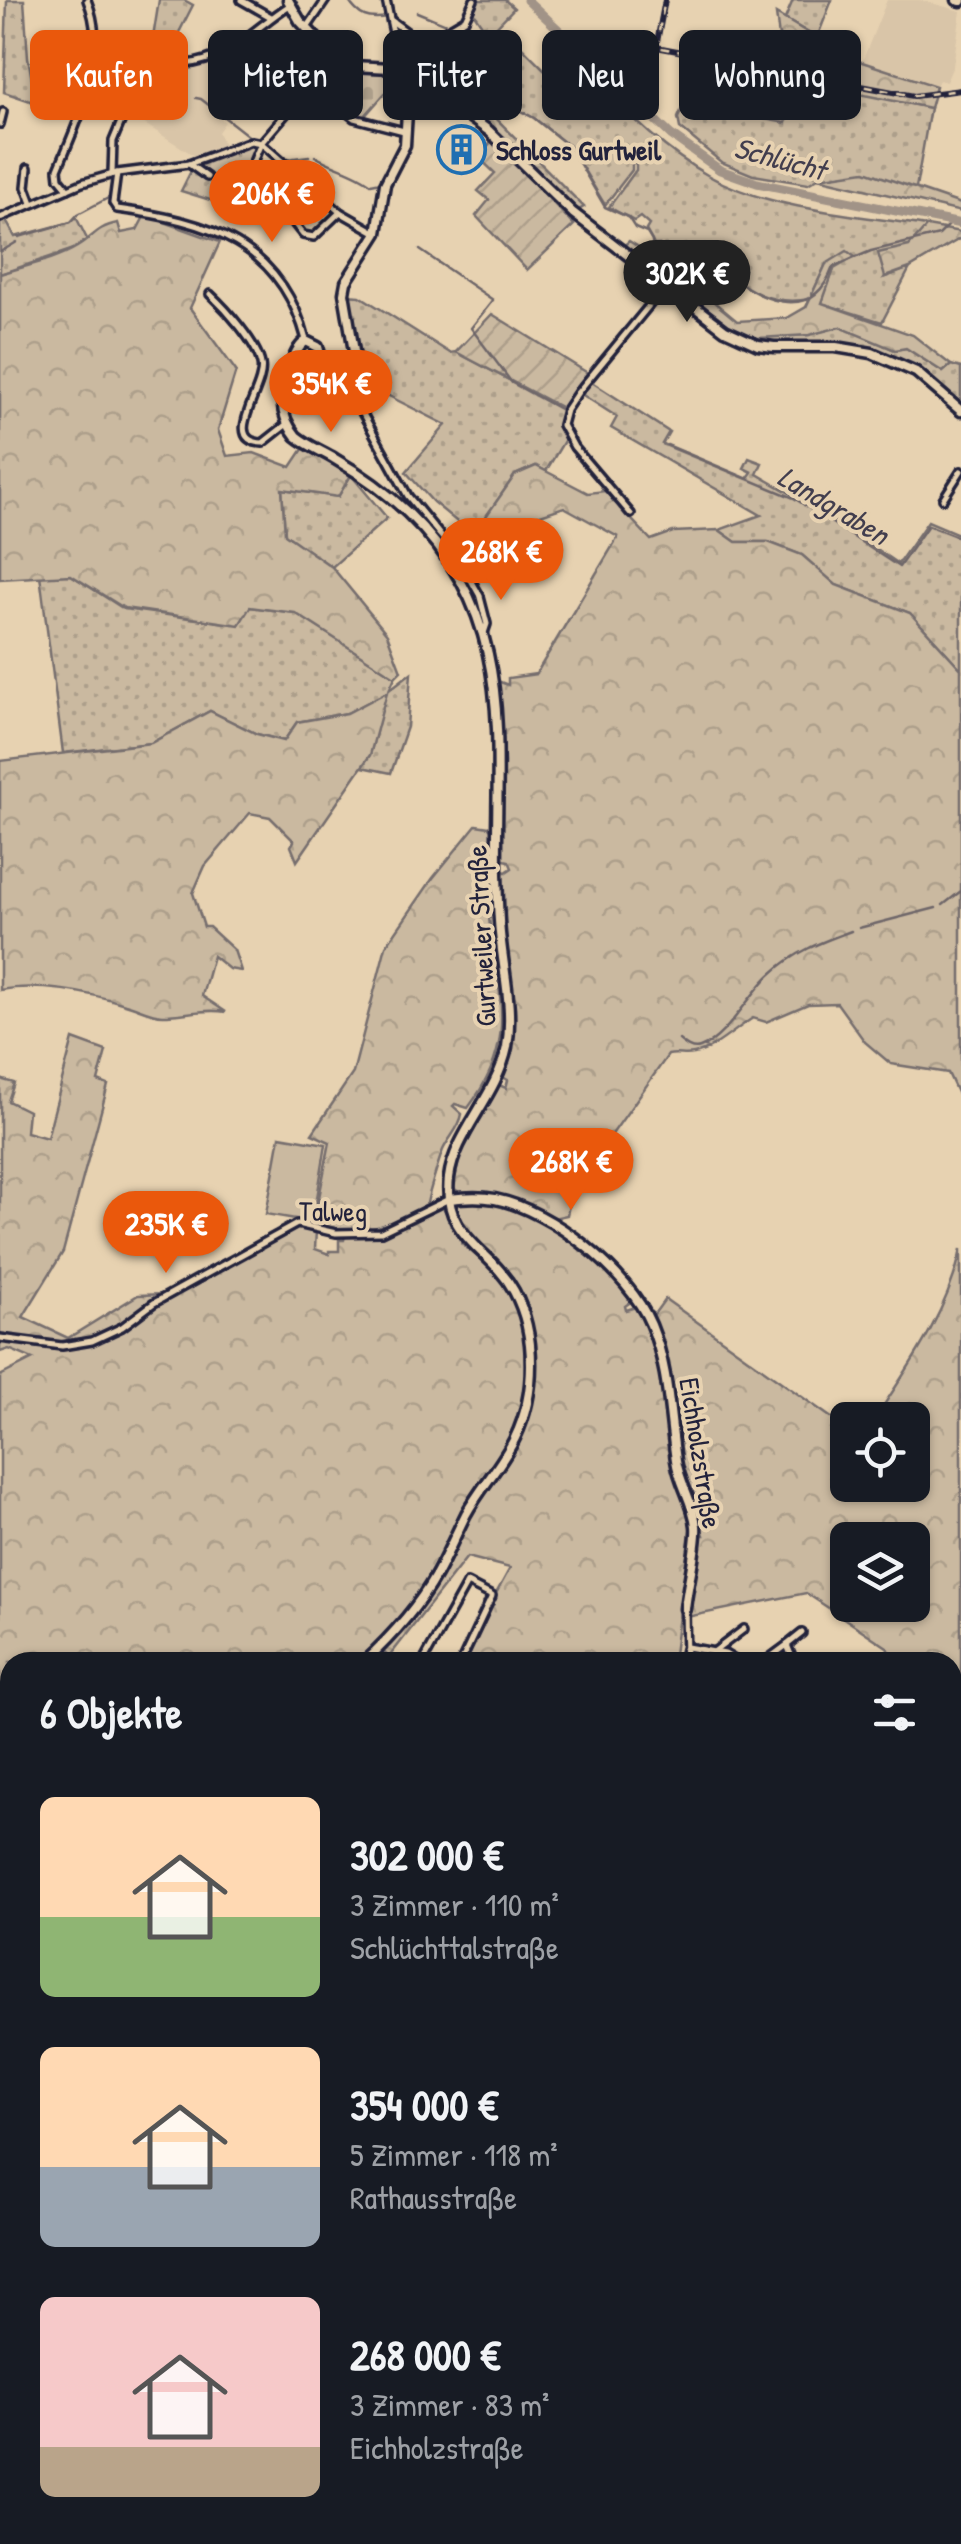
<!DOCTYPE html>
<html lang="de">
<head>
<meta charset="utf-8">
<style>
  body { margin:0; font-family:"Patrick Hand",sans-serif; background:#20242c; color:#f1f3f6; height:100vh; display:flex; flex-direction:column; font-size:38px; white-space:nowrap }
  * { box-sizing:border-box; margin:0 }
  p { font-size:32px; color:#9ea1a6 }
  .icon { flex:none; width:55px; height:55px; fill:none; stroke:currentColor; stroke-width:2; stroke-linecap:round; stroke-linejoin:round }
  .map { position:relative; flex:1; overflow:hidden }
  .sheet { position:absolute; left:0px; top:1652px; width:962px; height:892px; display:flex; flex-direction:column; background:#171b24; border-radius:30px 30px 0 0; box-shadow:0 2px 8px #0004 }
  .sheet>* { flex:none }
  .top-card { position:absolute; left:30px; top:30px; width:902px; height:90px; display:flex; gap:20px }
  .controls { position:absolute; left:830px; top:1402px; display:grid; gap:20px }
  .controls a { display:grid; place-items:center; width:100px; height:100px; border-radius:15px; background:#171b24; box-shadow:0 2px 8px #0004; font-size:50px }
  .price { position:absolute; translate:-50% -85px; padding:0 22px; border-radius:35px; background:#ea580c; color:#fff; font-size:32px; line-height:65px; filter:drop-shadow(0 2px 5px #0008) }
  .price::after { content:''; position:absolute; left:50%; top:60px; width:30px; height:22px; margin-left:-15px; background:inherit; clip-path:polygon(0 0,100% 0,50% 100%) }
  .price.selected { background:#222; color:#fff }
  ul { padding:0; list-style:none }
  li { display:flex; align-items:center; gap:30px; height:250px; padding:0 40px }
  li span { display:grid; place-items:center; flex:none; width:280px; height:200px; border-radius:15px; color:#555 }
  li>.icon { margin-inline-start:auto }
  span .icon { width:120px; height:120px; fill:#fffc; stroke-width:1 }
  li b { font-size:42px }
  h2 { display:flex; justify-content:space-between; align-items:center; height:120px; padding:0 40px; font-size:42px }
  .pill { padding:0 35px; border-radius:15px; background:#171b24; box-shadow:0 2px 8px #0004; font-size:35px; line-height:90px }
  .pill.selected { background:#ea580c; color:#fff }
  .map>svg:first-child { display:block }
</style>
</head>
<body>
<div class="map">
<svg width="961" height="2544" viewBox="0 0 961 2544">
  <defs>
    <pattern id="grass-dots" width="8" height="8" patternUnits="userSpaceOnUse" patternTransform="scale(2.5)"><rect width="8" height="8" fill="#cab9a0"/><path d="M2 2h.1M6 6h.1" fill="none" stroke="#ad9f8b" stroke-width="1.8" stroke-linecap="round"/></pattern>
    <pattern id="forest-crowns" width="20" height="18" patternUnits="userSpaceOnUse" patternTransform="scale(2.5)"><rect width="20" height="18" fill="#cab9a0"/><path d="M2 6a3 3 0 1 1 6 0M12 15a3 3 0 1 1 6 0" fill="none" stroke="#ad9f8b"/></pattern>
    <pattern id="cemetery-stones" width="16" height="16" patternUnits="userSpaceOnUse" patternTransform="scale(2.5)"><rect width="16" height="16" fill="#cab9a0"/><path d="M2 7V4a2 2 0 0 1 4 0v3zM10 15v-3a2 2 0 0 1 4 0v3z" fill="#ad9f8b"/></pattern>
    <pattern id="garden-furrows" width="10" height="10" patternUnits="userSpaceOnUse" patternTransform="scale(2.5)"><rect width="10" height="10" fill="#cab9a0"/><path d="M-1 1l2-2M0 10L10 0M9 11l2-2" fill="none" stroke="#ad9f8b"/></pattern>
  </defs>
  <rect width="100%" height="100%" fill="#e7d2b1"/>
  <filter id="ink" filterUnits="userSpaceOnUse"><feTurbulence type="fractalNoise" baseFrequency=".01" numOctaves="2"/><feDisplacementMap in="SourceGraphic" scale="20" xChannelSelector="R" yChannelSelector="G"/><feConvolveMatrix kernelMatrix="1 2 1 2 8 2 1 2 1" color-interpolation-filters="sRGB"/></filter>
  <g filter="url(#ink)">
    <!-- built -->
    <g fill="#d9c5a8">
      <polygon points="887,0 920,0 961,11 953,66 946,82 939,80 936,86 862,62"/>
      <polygon points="220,59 241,77 215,106 210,103 208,107 225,122 218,132 225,147 198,158 129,114 147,65 157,63 170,68 184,79 192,68"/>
    </g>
    <!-- grass -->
    <g fill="url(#grass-dots)" stroke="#766e6e" stroke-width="2.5">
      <polygon points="7,0 24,0 28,57 36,103 4,92"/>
      <polygon points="159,0 184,0 193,5 166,58 152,44"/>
      <path d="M 476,0 L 505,0 L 514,8 L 494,29 L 508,44 L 514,39 L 552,77 L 557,43 C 605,88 651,144 709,176 C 769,210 859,215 927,226 L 885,277 L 910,268 L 882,322 L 821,303 L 834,269 L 826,264 L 810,299 C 773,306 749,292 721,269 L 696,281 L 681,275 L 659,257 L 659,245 L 654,245 L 646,230 L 649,225 L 640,217 L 634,221 L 609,207 L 636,170 L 636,164 L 625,157 L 632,164 L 632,170 L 605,205 L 570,147 L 534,118 L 508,104 L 496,119 L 484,107 L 490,96 L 485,92 L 479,101 L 474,96 L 479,86 L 473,77 L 487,64 L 497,47 L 473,12 Z"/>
      <polygon points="793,0 832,0 817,38 785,19"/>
      <polygon points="805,81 930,108 916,188 818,178 808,184 753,175 721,162 680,128 678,118 684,104 786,123 798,82"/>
      <polygon points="245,145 254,146 249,169 265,175 259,195 244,196 236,208 181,191 194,165"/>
      <polygon points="4,217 15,237 71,222 76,217 87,239 77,248 0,274 0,220"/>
      <polygon points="346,295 360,296 450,353 456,352 566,410 562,424 567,436 546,471 536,466 515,475 473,535 433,502 406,472 446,425 367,385"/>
      <path d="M 840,326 L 895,350 L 906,348 L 943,372 L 951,365 L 961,368 L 961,401 L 957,404 C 933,381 906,358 872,351 C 832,342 788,351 748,338 L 809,335 Z"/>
      <polygon points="587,379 669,432 662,444 747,479 752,472 744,468 749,458 762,463 757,474 819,510 898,564 928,521 961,535 961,669 910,613 836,585 802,555 768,542 736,542 719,530 761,515 611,428 617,417 578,392"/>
      <polygon points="351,475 387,518 332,567 285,535 282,489 338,497"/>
      <polygon points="40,575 71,575 124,609 233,624 250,607 296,613 395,677 389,690 411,673 407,727 391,773 362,767 370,755 386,693 347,713 297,722 284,741 257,734 210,711 151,743 63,753"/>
    </g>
    <!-- forest -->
    <g fill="url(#forest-crowns)" stroke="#766e6e" stroke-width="2.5" fill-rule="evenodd">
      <polygon points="776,14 817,38 825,55 862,62 936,86 930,108 798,82 800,67 815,67 820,62 810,50 779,37"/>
      <polygon points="468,86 474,96 584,207 575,212 491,128 455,102"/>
      <polygon points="865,171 961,204 961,212 818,178"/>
      <path d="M 145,215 L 220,242 L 190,308 L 236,371 L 218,430 L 227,456 L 254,453 L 291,467 L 305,446 L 351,475 L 338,497 L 282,489 L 285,534 L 332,567 L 387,634 L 401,671 L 395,677 L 295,613 L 250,607 L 239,625 L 233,624 L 124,608 L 71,575 L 0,579 L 0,274 C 24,266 56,260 77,247 C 94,237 96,227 118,223 L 121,233 L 137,230 Z"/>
      <polygon points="927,226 961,232 961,238 910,268 885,277 878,253 909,246"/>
      <polygon points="629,241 645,251 649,246 659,245 660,257 737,321 787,318 806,307 826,264 847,251 855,257 834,269 822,303 913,335 951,365 943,372 906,348 895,350 840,327 809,335 742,339 620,249"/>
      <path d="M 536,466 L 588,493 L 605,491 L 651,540 L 673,532 L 719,530 L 736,542 L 768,542 L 802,555 L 836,585 L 910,613 L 961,669 L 961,1101 L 948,1073 L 891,1064 L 865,1042 L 837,1003 L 808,1004 L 766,1022 L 753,1018 C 735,1029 714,1050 694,1054 C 684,1056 677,1053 668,1055 L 572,1191 L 567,1215 L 549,1219 L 514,1202 L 464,1195 L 453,1188 L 460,1156 L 499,1085 L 506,1088 L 508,1080 L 501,1076 C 505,1061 511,1045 512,1029 C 516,976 498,923 500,869 L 506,872 L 512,868 L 509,861 L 500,859 L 504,762 L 495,680 L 508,685 L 508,678 L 536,674 L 618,537 L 564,507 L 534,517 L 498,560 L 473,535 L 515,475 Z"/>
      <path d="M 387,692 L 370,755 L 297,861 L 291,846 L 294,841 L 270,817 L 250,813 L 205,866 L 193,893 L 204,927 L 209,927 L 234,950 L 241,971 L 229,969 L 213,956 L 202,996 L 226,1012 C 204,1008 184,1015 163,1015 C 151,1015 137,1007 125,1004 C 88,992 38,983 0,990 L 0,761 L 151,743 L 210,711 L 257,734 L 284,741 L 297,722 L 347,713 Z"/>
      <path d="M 476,825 L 489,827 L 494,832 C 493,858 485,881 488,908 C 495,988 523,1036 468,1108 L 455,1104 L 453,1106 L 462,1114 C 460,1128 449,1137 443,1150 C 440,1157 427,1199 427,1204 C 385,1228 362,1238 314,1223 L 330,1142 L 312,1134 L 353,1073 L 386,946 L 433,878 Z"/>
      <polygon points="73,1039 106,1051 98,1081 108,1085 63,1252 23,1317 68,1338 138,1295 167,1294 297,1227 316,1230 315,1249 329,1254 329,1251 339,1251 339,1240 344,1240 345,1236 382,1234 431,1208 443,1207 463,1245 490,1267 513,1296 524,1329 525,1394 519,1417 500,1459 465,1509 418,1596 359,1662 10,1662 10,1892 0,1885 0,1376 33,1359 9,1349 0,1352 0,1079 14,1083 8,1101 28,1111 26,1132 47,1138"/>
      <path d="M 465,1200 C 533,1200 591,1251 632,1301 L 625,1306 L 626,1310 L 636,1307 L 648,1327 L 666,1389 L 673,1464 L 691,1524 L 673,1662 L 468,1662 L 470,1641 L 510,1568 L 467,1557 L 389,1657 L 381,1650 L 412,1613 L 470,1512 L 518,1438 L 532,1370 L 518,1294 L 461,1227 L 455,1206 Z"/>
      <path d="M 961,1249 L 961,1928 L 952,1918 L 952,1662 L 892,1662 L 887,1647 L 806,1593 L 687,1617 L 698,1535 L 704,1535 L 678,1464 L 652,1317 L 665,1299 L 847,1429 L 848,1485 L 912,1485 L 912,1420 L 874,1420 C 908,1368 949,1311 961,1249 ZM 848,1540 L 912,1540 L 912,1605 L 848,1605 Z"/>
      <polygon points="952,2275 961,2276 961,2429 953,2427 953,2407 956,2406 956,2401 952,2400"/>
    </g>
    <!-- cemetery -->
    <polygon fill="url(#cemetery-stones)" stroke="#766e6e" stroke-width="2.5" points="358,72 401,75 363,118 351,113 353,99 363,87 353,78"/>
    <!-- garden -->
    <g fill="url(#garden-furrows)" stroke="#766e6e" stroke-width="2.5">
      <polygon points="493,140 574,225 527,270 476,216 489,200 478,191 495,173 478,157"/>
      <polygon points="492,314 591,375 566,410 456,352"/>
    </g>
    <!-- pitch -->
    <polygon fill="#cab9a0" stroke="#766e6e" stroke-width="2.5" points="280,1136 326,1144 313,1222 266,1214"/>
    <!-- water -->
    <g fill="#a19387" stroke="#6e6669" stroke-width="2.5">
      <polygon points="10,2371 10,2504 0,2506 0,2374"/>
      <polygon points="432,2535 692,2535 703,2544 456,2544"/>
    </g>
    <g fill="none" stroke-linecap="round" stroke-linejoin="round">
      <!-- stream -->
      <g stroke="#6e6669" stroke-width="2.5">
        <path d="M 348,0 C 359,17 368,20 387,17"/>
        <path d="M 417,12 L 446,24 L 451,46 L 458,58 L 515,108 L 534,118 L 570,147 L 605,207 L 628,217 L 635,228 L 647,233 L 652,241 L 653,258 L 697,286 L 721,268 C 757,299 811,327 833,267 L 871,251 L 939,235 L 952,222"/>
        <polyline points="196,98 201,99 251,138"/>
        <polyline points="120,134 139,94 165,90 174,80 187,86"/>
        <path d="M 315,156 C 333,167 357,172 371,184 L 381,182"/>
        <polyline points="287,159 309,156"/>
        <polyline points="19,237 71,222 78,214 112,196"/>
        <polyline points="420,250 493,300 471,328 512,383 563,411"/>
        <polyline points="0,252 17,242"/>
        <polyline points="667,445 794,498 899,567 928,525 961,538"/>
        <polyline points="943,905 961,891"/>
        <polyline points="859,928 936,908"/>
        <path d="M 679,1040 C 685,1045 692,1051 700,1048 C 726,1039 749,994 770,975 C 794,952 821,942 851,931"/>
        <polyline points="0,2319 10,2327"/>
      </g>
      <!-- river -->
      <polyline stroke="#a19387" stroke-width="9" points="527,0 671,135 720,170 757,183 961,224"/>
      <!-- primary-tunnel -->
      <polyline stroke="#c0af99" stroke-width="10" stroke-dasharray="10 5" stroke-linecap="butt" points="0,2148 1,2148"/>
      <defs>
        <g id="street">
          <polyline points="241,0 271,17"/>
          <polyline points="386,0 393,33 406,72"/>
          <polyline points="392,21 423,44 465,19 474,0"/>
          <polyline points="309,25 326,0"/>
          <polyline points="143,48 150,47 159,59"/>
          <path d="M 145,60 C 159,60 171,66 185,64 C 228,61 255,27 290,5"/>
          <polyline points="334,102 353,73 353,66"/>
          <polyline points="0,124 3,112"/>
          <polyline points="189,164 207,177"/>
          <polyline points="28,168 26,187 32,203"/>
          <path d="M 117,173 L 113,203 L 117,209 C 208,221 281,243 306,340"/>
          <polyline points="112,174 113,141 143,69 145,60 140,53 143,48"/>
          <path d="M 68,189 L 59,178 L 58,169 C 79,117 110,56 87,0"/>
          <path d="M 241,191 L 261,143 L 297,101 C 310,97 321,105 334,102 L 354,118 L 404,131"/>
          <polyline points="286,213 303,235 314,237 340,212"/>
          <polyline points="0,218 82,183 117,173 189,164 251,141 261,143 340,212 377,233"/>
          <path d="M 210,294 C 226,309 257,343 261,364 C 267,388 219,441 263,443 L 287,424"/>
          <polyline points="352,388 358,405 408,496 458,557 480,596"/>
          <polyline points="943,499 961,471"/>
          <polyline points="631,514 574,447 562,425 566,410 578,392 666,285"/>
          <polyline points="480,597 487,624 483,636"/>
          <polyline points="0,1338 62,1346 92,1341 122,1327 154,1303 297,1224 336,1233 381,1232 449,1199"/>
          <polyline points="685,1609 686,1662"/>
          <polyline points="787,1645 802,1633"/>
          <polyline points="687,1647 725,1654 738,1662"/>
          <polyline points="423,1662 467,1583 492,1596 461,1662"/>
          <polyline points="682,1662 685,1649"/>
          <polyline points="711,1662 715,1651 744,1629"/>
          <polyline points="764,1662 787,1645 794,1662"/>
          <polyline points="0,1949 10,1954"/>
          <polyline points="0,1970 10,1974"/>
          <polyline points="952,2066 961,2068"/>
          <polyline points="952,2116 961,2118"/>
          <polyline points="952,2191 961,2191"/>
          <polyline points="0,2231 10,2237"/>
          <polyline points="952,2456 961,2459"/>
          <polyline points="0,2516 10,2513"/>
          <polyline points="952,2526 961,2525"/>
          <polyline points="703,2535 714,2544"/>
          <polyline points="946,2535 948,2544"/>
          <polyline points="81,2544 100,2535"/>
        </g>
        <g id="secondary">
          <polyline points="288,0 300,21 335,58 353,66 391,68 411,74 489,131 573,213 725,330 758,345 774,347 836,347 872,353 916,372 961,411"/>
          <polyline points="957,0 961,1"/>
          <path d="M 449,1199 C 465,1197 479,1196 495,1199 C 551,1210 629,1272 651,1325 C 669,1369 669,1414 676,1460 C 679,1483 694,1503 696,1526 C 698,1543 687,1587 685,1609"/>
          <path d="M 364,1662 C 391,1637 418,1607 436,1575 C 447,1555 456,1534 466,1514 C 481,1487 502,1465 515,1438 C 536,1394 537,1334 514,1291 C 491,1248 442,1238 449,1178 C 454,1134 497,1096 507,1047 C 513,1012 505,978 501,942 C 498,920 498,897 497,874 C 495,738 518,619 408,513 C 386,492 361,474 335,459 C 322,451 308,446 296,436 C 278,414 280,393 290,368 C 294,357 297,347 306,341 L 318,347 C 324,365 321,389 343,394 L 352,388 L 357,369 L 344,293 L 346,282 L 377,233 L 385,184 L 405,145 L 407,112 L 424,84"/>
          <polyline points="0,2092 10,2098"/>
          <polyline points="0,2121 10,2100"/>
          <polyline points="34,2535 34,2544"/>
          <polyline points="382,2535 392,2544"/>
        </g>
        <g id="primary">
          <polyline points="0,2141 10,2143"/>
          <polyline points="0,2156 10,2158"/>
          <polyline points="952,2443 961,2445"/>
        </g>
      </defs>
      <!-- street casing -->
      <use href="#street" stroke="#22223b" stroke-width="12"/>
      <!-- secondary casing -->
      <use href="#secondary" stroke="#22223b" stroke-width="15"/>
      <!-- primary casing -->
      <use href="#primary" stroke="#22223b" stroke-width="18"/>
      <!-- street -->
      <use href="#street" stroke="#e7d2b1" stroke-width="5"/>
      <!-- secondary -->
      <use href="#secondary" stroke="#e7d2b1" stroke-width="8"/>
      <!-- primary -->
      <use href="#primary" stroke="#e7d2b1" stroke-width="10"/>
      <defs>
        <g id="rail">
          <polyline points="630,42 914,96 961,90"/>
          <polyline points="656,47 665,0"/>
          <polyline points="0,2136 10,2136"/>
          <polyline points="952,2404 956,2403"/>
          <polyline points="952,2432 961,2434"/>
        </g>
      </defs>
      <!-- rail casing -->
      <use href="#rail" stroke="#22223b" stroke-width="6"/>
      <!-- rail -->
      <use href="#rail" stroke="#e7d2b1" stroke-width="2.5" stroke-dasharray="8" stroke-linecap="butt"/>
    </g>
  </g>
  <!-- icons -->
  <defs>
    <symbol id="building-ring" viewBox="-11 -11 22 22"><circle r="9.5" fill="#e7d2b1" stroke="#1f6fb2" stroke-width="1.5"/><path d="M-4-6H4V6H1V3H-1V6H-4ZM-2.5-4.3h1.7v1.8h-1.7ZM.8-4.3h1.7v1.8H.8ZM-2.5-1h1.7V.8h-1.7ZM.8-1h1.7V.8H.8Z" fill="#1f6fb2"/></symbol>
  </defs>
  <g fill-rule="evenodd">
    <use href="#building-ring" x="434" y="122" width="55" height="55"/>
  </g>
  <g text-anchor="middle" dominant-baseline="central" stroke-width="8" stroke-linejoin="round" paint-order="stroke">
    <!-- poi labels -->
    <g font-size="28" font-weight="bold" fill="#22223b" stroke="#e7d2b1" text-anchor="start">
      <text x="496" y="150">Schloss Gurtweil</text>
    </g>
    <!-- street labels -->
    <g font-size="28" fill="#22223b" stroke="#e7d2b1">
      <text transform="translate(481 936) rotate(-93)">Gurtweiler Straße</text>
      <text transform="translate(333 1211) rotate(1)">Talweg</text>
      <text transform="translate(701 1453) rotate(81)">Eichholzstraße</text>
    </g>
    <!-- water labels -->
    <g font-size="30" font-style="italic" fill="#423e4e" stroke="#e7d2b1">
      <text transform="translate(780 158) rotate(15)">Schlücht</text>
      <text transform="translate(834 505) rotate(31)">Landgraben</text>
    </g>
  </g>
</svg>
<div class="controls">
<a><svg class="icon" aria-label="locate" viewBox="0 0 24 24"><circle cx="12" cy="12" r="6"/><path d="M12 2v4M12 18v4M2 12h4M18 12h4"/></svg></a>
<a><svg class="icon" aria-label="layers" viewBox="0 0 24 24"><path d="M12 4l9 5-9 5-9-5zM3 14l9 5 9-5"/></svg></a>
</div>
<b class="price" style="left:272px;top:245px">206K €</b>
<b class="price selected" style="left:687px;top:325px">302K €</b>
<b class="price" style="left:331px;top:435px">354K €</b>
<b class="price" style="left:501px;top:603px">268K €</b>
<b class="price" style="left:571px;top:1213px">268K €</b>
<b class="price" style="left:166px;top:1276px">235K €</b>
<div class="top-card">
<a class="pill selected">Kaufen</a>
<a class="pill">Mieten</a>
<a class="pill">Filter</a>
<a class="pill">Neu</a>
<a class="pill">Wohnung</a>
</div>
<section class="sheet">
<h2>6 Objekte<svg class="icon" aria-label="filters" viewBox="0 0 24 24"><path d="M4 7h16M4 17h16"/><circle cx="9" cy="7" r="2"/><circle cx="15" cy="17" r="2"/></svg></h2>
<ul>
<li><span style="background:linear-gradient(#ffd9b3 60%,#8fb573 0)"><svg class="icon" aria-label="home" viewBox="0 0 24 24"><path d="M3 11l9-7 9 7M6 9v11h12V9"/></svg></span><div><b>302 000 €</b><p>3 Zimmer · 110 m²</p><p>Schlüchttalstraße</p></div></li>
<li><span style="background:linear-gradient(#ffd9b3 60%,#9aa5b1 0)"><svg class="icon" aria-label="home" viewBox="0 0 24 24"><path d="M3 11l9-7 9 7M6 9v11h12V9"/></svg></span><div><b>354 000 €</b><p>5 Zimmer · 118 m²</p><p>Rathausstraße</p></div></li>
<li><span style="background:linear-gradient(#f6c9c9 75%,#b9a48a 0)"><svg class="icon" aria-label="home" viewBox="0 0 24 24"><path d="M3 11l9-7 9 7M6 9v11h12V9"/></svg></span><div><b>268 000 €</b><p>3 Zimmer · 83 m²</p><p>Eichholzstraße</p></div></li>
</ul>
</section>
</div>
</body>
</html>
